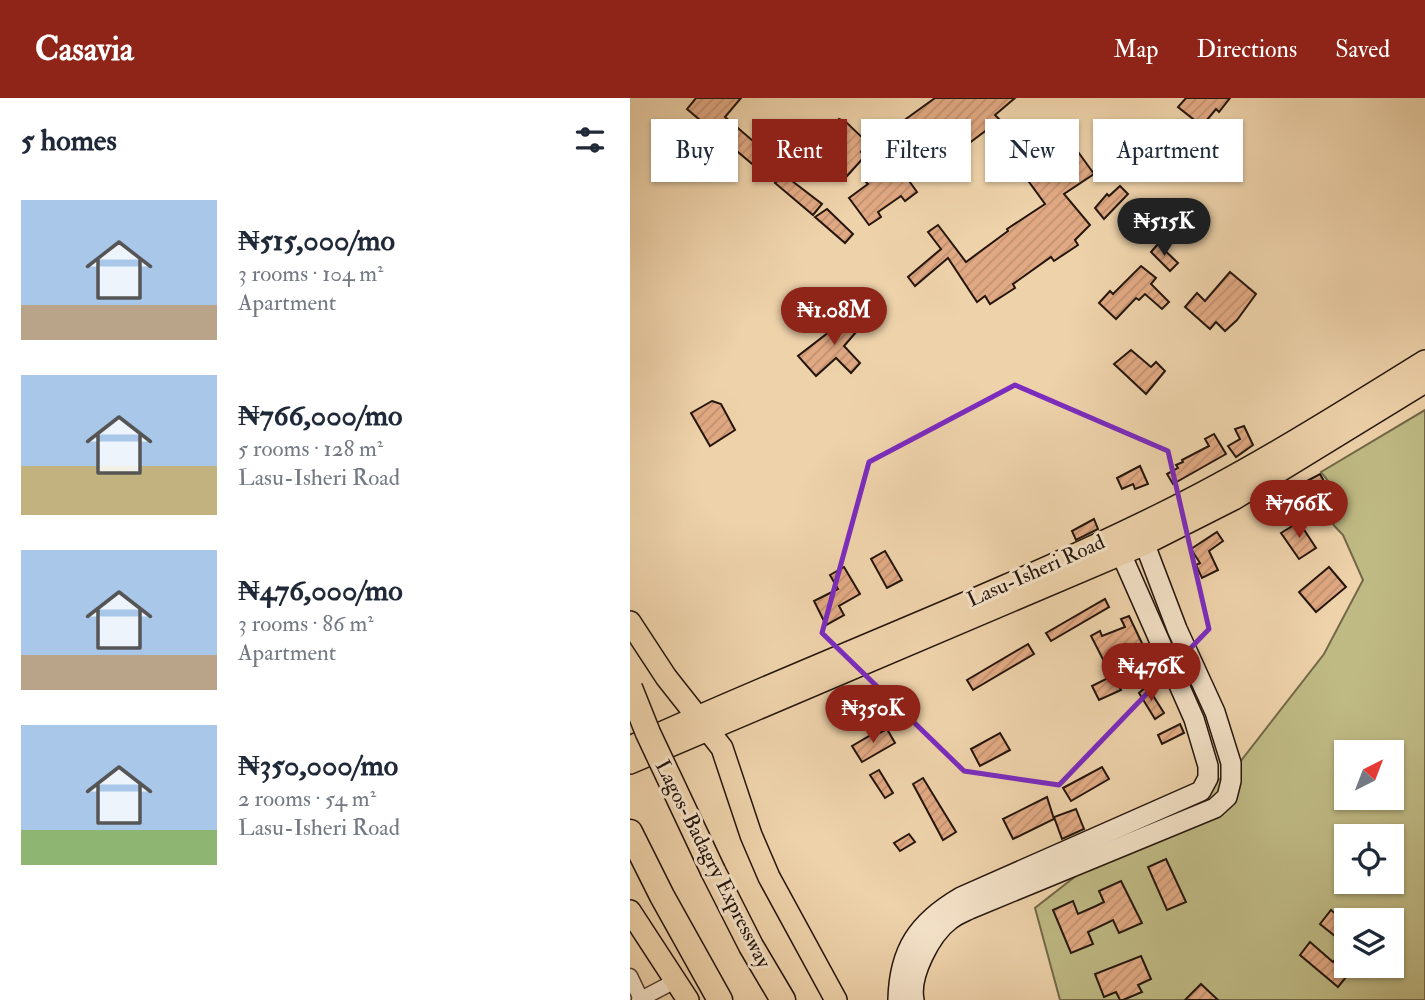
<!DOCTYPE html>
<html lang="en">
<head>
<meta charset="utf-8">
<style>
  body { margin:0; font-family:"IM FELL Double Pica",serif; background:#f2f2f3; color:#1f2937; height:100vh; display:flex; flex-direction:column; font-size:26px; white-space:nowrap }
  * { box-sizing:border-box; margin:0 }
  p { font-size:23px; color:#747a83 }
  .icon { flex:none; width:38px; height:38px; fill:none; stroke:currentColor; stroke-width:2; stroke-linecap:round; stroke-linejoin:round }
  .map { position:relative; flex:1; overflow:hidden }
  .drawer { display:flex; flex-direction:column; background:#fff; width:630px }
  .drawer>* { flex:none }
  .guide { position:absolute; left:21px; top:21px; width:665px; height:63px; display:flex; gap:14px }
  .needle { width:46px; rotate:42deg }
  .fabs { position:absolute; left:704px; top:642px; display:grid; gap:14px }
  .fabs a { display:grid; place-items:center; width:70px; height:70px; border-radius:0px; background:#fff; box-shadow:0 2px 5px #0004; font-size:35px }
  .price { position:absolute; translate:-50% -60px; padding:0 16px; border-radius:24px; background:#8f2418; color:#fff; font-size:23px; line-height:46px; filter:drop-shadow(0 2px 4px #0008) }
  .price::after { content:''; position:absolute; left:50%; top:42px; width:21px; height:16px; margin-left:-10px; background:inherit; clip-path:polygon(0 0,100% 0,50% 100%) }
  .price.active { background:#222; color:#fff }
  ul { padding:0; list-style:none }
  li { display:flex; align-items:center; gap:21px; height:175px; padding:0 21px }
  li span { display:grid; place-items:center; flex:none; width:196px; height:140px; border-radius:0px; color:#555 }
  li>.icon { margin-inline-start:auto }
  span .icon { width:84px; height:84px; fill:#fffc; stroke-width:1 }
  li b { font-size:30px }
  h2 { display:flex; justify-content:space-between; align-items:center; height:84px; padding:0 21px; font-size:30px }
  .pill { padding:0 24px; border-radius:0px; background:#fff; box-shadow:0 2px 5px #0004; font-size:24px; line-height:63px }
  .pill.active { background:#8f2418; color:#fff }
  header { display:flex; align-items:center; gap:42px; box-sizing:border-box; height:98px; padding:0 35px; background:#8f2418; color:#fff }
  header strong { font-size:33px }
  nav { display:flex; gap:38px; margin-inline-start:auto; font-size:24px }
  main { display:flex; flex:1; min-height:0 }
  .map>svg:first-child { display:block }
</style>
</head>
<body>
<header>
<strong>Casavia</strong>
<nav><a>Map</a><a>Directions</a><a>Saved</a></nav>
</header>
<main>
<section class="drawer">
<h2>5 homes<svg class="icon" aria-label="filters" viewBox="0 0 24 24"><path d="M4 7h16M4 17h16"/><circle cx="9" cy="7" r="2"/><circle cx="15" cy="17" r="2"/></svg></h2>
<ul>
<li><span style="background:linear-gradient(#a9c7e8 75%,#b9a48a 0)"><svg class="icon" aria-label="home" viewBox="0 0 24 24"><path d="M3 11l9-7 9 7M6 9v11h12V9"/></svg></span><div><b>₦515,000/mo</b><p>3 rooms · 104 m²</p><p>Apartment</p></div></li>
<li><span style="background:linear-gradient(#a9c7e8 65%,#c2b280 0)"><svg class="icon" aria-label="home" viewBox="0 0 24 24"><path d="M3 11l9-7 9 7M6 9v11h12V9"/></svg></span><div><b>₦766,000/mo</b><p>5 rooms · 128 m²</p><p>Lasu-Isheri Road</p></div></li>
<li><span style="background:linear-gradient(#a9c7e8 75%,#b9a48a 0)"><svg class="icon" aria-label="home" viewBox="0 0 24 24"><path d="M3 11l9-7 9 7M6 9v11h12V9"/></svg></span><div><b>₦476,000/mo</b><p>3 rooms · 86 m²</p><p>Apartment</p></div></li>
<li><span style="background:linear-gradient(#a9c7e8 75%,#8fb573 0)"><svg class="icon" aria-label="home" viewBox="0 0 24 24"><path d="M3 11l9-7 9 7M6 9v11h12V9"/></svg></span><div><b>₦350,000/mo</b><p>2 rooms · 54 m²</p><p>Lasu-Isheri Road</p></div></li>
</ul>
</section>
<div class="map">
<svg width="795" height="902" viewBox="0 0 795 902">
  <defs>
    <pattern id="building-hatch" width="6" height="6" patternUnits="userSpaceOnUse" patternTransform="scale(1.75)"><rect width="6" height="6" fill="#e1a983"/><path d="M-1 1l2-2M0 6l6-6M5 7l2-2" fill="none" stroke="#c19170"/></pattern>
  </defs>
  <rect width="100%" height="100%" fill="#eed2aa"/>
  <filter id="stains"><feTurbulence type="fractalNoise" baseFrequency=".00286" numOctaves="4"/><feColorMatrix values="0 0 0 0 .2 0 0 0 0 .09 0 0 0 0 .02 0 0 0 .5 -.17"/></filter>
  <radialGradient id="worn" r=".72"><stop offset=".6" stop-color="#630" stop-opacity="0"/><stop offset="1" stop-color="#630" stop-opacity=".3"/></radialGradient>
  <!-- grass -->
  <path fill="#bfba84" stroke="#726848" stroke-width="2" fill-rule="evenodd" d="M 795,312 L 795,902 L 430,902 L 405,810 L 506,731 L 603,673 L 694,556 L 733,482 L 713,437 L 682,404 L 706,393 L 691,374 ZM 716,654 L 761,654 L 761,700 L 716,700 ZM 716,738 L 761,738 L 761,784 L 716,784 ZM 716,822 L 761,822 L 761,868 L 716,868 Z"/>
  <!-- building -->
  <g fill="url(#building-hatch)" stroke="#24150c" stroke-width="2">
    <polygon points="66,0 111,0 95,19 130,49 127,52 136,59 127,70 57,11"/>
    <polygon points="305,0 385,0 365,17 370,22 310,67 296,49 284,58 273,44 286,34 276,21"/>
    <polygon points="556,0 600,0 589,14 586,11 572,28 548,9"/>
    <polygon points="209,21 216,24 238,45 231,54 235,58 217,78 192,56 205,40 202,35 201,28"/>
    <polygon points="433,33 464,76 434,96 460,127 445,142 448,147 424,163 421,159 383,186 385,190 360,206 355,198 347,204 318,160 285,188 278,179 311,151 298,134 308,127 336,164 378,133 377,131 415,106 386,66"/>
    <polygon points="267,66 287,94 275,103 271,98 248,114 251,119 239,127 219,100 238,86 235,83 245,76 248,80"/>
    <polygon points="153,76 192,106 183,117 145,85"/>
    <polygon points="490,88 498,96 474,121 465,110 477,96 479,98"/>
    <polygon points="197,111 223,136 215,145 185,119"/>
    <polygon points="528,146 548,165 540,173 521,154"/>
    <polygon points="511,168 526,180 521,186 539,204 532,211 515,196 509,202 506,200 486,221 469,205 480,193 483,196"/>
    <polygon points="600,174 626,196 607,222 595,233 586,224 580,231 555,209 567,195 575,203"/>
    <polygon points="218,212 233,226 214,248 230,265 221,275 206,260 186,278 168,258 199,234"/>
    <polygon points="501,252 521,269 526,264 535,273 516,296 484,266"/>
    <polygon points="82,303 91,306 105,332 80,348 61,315"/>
    <polygon points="614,328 623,347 606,359 598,348 610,341 605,331"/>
    <polygon points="584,336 596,356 543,386 537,376 548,370 546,367 553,364 552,362 579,348 575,341"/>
    <polygon points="510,368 518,386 505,391 503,386 492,391 487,380"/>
    <polygon points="690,376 711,414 699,420 677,383"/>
    <polygon points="464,421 468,431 446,442 442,433"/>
    <polygon points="669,424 686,450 669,461 651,435"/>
    <polygon points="587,434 593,443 579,453 588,472 572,480 566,467 570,465 561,451"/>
    <polygon points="255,453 272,482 257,490 241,461"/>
    <polygon points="214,469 230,496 209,508 214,517 196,527 184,503 208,491 200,477"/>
    <polygon points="699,469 716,489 686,514 669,494"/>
    <polygon points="475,501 479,509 421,543 416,535"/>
    <polygon points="499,518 520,562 513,565 508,555 492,564 495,570 481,577 461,538 470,533 472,538 495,529 491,521"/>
    <polygon points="398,546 404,556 343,592 337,582"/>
    <polygon points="484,577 491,592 469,602 462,588"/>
    <polygon points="517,588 534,615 525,621 509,595"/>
    <polygon points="550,626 554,635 532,646 528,637"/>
    <polygon points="257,631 265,645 232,664 222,648 241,637 242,639"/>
    <polygon points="370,635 380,652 350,668 341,651"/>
    <polygon points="472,669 479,681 441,703 433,690"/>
    <polygon points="249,672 263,695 255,700 240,677"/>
    <polygon points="293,680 326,734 313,742 283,686"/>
    <polygon points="417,699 424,721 383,741 373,721"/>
    <polygon points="446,711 454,731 432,741 424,719"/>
    <polygon points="279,736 285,744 270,753 264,745"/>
    <polygon points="536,761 556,804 537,812 518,769"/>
    <polygon points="491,783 512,825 489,835 483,822 458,834 463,846 441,855 423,812 443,803 448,816 466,808 474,804 469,793"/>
    <polygon points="701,812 716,825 716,847 690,826"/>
    <polygon points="680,844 703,864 716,849 716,868 725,868 708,889 670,857"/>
    <polygon points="511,858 521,881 508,887 512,894 493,902 490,902 486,894 474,899 465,876"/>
    <polygon points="571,886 588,902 555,902"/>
  </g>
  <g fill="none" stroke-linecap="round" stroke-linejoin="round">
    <defs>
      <g id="street">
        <polyline points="0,878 11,901"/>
        <polyline points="9,902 47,882"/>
      </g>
      <g id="secondary">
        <path d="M 268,902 C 269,852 288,824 331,799 L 571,693 L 578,680 L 578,668 L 564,621 L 485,442"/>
        <path d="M 284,902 C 279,878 301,836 320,822 C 326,817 334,814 340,811 L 585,710 L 597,699 L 601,683 L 601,665 L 585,614 L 547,531 L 509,431"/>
      </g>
      <g id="primary">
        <polyline points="0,524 36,579 92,650 121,737 139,779 206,902"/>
        <path d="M 0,649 C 175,569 356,502 529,417 C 621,372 708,317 795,263"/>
        <polyline points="0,665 515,446 604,401 795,284"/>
        <polyline points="0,813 58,902"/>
      </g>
      <g id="highway">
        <polyline points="0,734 32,798 90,902"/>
        <polyline points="83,773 121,848 153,902"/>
      </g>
    </defs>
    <!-- street casing -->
    <use href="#street" stroke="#564434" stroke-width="17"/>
    <!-- secondary casing -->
    <use href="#secondary" stroke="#24150c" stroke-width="22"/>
    <!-- primary casing -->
    <use href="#primary" stroke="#24150c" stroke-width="24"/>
    <!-- highway casing -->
    <use href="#highway" stroke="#24150c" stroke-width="27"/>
    <!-- street -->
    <use href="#street" stroke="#f4e2c8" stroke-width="14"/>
    <!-- secondary -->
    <use href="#secondary" stroke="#f4e2c8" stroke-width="19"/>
    <!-- primary -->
    <use href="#primary" stroke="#eed2aa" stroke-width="21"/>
    <!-- highway -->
    <use href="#highway" stroke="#eed2aa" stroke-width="24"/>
    <defs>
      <polyline id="highway-bridge" points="0,590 18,635 83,773"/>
    </defs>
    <!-- highway-bridge casing -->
    <use href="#highway-bridge" stroke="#24150c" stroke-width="27" stroke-linecap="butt"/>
    <!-- highway-bridge -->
    <use href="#highway-bridge" stroke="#eed2aa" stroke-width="24"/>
  </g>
  <!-- marked area -->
  <path fill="none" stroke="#7b2cbf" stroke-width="5" stroke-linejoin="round" d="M 385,287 L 538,353 L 579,531 L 429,687 L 334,673 L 192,535 L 239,364 Z"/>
  <g text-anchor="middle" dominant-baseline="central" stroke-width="6" stroke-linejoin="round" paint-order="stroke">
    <!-- street labels -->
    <g font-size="21" fill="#24150c" stroke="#f4e2c8">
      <text transform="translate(406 473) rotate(-24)">Lasu-Isheri Road</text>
      <text transform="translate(83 766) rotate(63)">Lagos-Badagry Expressway</text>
    </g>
  </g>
  <rect width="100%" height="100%" filter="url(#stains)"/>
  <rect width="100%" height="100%" fill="url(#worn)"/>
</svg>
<div class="fabs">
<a><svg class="needle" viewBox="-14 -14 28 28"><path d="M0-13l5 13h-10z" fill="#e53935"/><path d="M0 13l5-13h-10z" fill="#747a83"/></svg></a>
<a><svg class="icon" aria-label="locate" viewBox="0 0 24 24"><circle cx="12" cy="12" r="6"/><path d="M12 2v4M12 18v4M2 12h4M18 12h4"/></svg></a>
<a><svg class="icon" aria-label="layers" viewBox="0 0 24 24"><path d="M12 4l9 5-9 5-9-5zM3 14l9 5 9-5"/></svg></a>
</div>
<b class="price active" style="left:534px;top:160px">₦515K</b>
<b class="price" style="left:204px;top:249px">₦1.08M</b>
<b class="price" style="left:669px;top:442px">₦766K</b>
<b class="price" style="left:521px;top:605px">₦476K</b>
<b class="price" style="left:243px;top:647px">₦350K</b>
<div class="guide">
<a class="pill">Buy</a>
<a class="pill active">Rent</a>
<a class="pill">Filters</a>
<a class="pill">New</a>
<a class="pill">Apartment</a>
</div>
</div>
</main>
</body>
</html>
